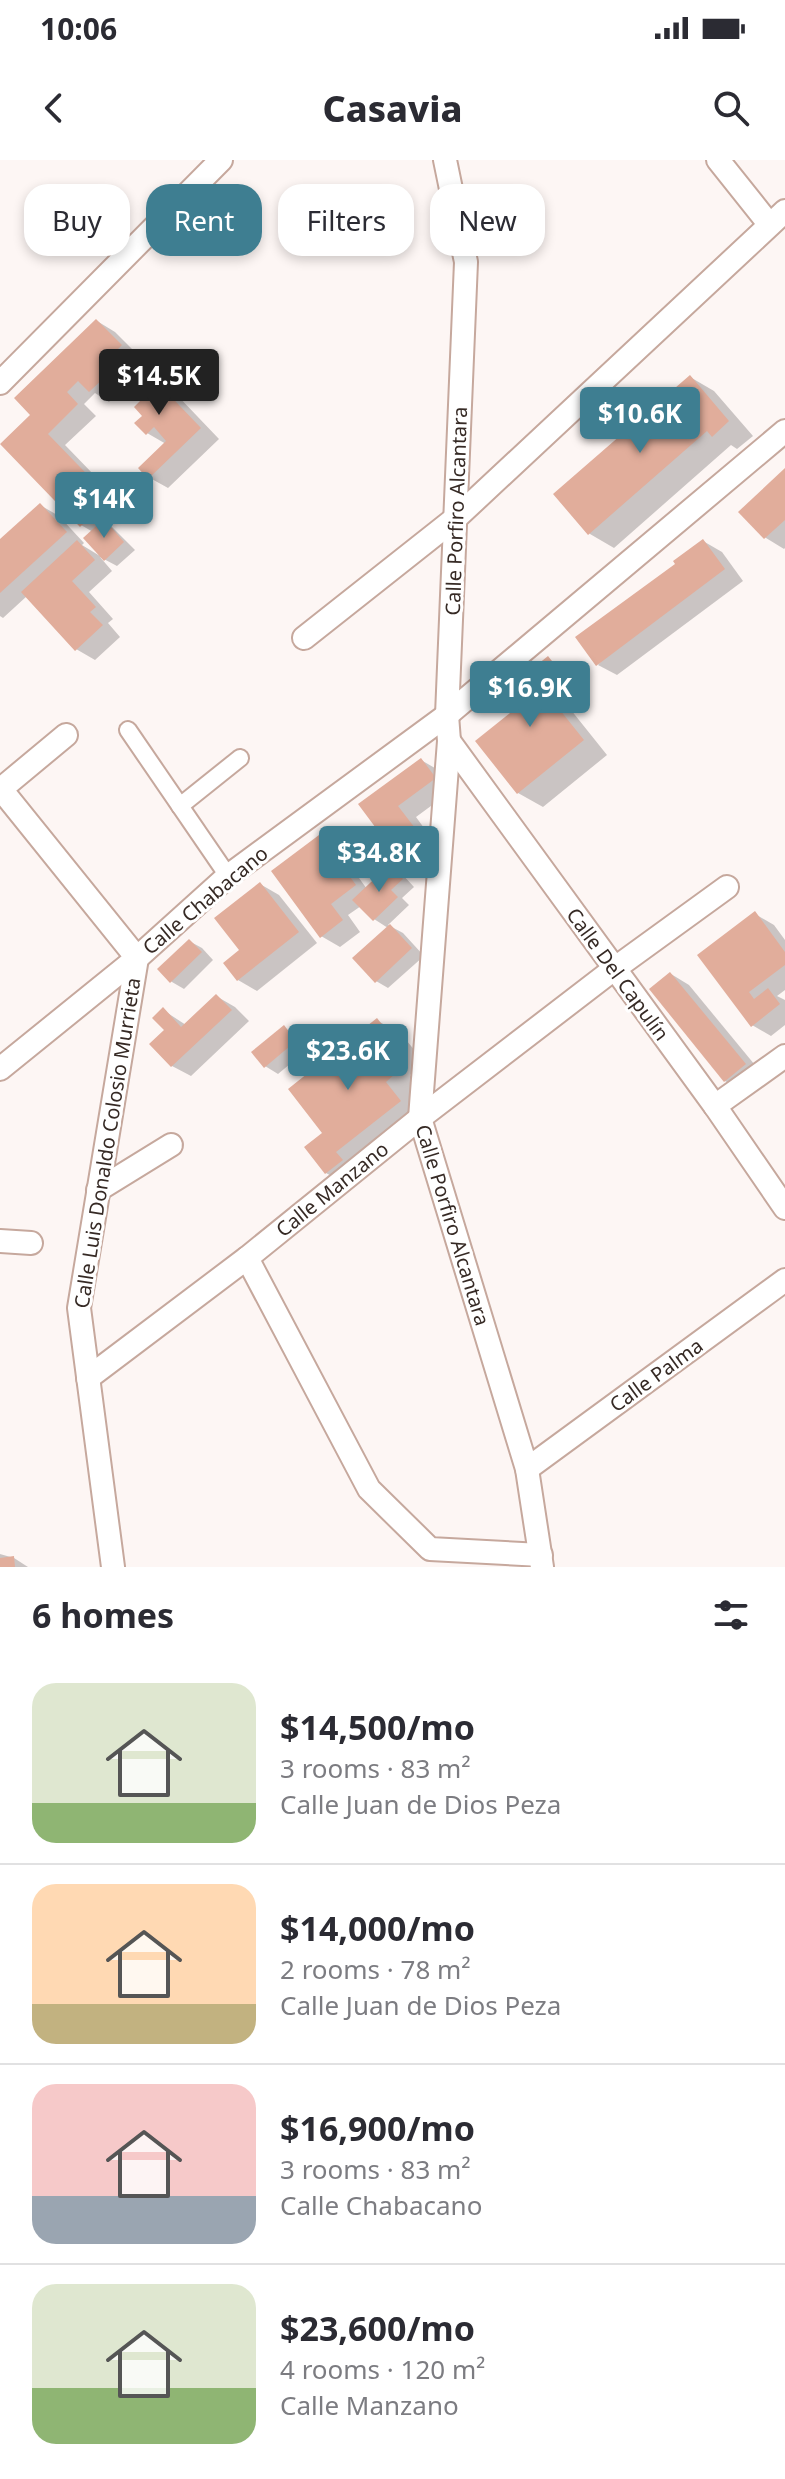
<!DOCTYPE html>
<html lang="en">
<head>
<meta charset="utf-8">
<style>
  body { margin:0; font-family:"Noto Sans",sans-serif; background:#f7f7f7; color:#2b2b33; height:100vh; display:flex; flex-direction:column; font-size:30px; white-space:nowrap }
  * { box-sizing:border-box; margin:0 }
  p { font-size:26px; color:#7c7c81 }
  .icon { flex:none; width:44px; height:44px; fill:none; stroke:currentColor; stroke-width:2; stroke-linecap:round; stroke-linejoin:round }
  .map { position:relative; height:1407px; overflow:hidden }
  .drawer { display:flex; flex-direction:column; background:#fff; flex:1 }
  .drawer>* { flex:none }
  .guide { position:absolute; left:24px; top:24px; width:738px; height:72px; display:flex; gap:16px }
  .price { position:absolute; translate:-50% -68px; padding:0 18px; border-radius:8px; background:#3e7e91; color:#fff; font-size:26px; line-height:52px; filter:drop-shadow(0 2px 4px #0008) }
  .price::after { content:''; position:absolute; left:50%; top:48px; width:24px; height:18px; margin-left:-12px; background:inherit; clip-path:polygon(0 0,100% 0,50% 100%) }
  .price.active { background:#222; color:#fff }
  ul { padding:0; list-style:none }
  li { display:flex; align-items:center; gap:24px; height:200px; padding:0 32px }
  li+li { border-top:2px solid #e1e1e2 }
  li span { display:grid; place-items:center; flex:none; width:224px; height:160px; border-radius:24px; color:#555 }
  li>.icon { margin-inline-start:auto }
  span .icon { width:96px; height:96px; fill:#fffc; stroke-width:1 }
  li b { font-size:34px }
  h2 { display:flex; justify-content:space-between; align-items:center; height:96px; padding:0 32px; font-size:34px }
  .tag { padding:0 28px; border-radius:24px; background:#fff; box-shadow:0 4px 12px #0003; font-size:28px; line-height:72px }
  .tag.active { background:#3e7e91; color:#fff }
  .status { display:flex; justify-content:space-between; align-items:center; height:56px; padding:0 40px; background:#fff; direction:ltr }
  .status svg { height:22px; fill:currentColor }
  header { display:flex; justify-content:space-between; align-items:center; height:104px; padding:0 32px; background:#fff; font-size:36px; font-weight:800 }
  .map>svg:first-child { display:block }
</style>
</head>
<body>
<div class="status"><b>10:06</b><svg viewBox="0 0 49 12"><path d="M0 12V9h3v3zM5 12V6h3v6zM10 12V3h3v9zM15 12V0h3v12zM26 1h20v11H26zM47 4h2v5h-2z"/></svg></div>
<header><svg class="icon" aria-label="back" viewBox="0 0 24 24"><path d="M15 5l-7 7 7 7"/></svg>Casavia<svg class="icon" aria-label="search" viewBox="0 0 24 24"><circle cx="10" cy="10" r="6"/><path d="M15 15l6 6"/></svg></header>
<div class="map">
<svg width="785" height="1407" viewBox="0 0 785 1407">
  <rect width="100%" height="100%" fill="#fdf6f4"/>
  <!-- shadow -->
  <g fill="#0003">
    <polygon points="97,161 115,172 140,197 136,201 154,211 219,279 168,328 150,318 141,308 166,284 147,273 145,256 147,236 131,220 109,242 95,233 84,244 96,256 65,285 127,349 110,365 135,390 117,406 100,397 112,411 89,432 113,459 108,463 120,477 95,500 76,489 27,436 3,458 0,456 0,382 40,345 59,356 84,383 82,385 100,396 93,372 81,365 33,255"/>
    <polygon points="690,217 714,231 753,276 737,289 731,285 614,388 590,374 556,335"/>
    <polygon points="785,311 785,388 784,389 766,378 741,352"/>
    <polygon points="703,381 722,392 743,421 617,515 598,505 678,404"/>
    <polygon points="548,499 573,513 590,534 571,550 607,595 543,647 518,633 513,553"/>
    <polygon points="421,600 440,611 454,629 416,657 432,679 410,696 391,685 361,645"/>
    <polygon points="319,678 338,689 367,729 390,707 402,714 414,727 402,738 409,745 388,765 403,773 424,796 388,828 376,821 388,768 374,759 361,746 348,755 360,772 340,787 321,776"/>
    <polygon points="260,724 279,735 317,783 257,831 238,820 242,791"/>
    <polygon points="755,754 774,765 785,780 785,830 777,836 785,840 785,865 771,876 752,865 699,796"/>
    <polygon points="189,781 202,788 213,800 184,829 172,822 160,809"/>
    <polygon points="671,814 689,825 764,916 744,932 725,921"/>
    <polygon points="216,836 235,847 249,861 191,916 172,906 163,850 186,865"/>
    <polygon points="378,861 402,875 425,903 410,915 420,928 409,936 424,956 351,1027 326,1013 325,974"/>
    <polygon points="284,868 296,875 308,889 278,914 265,906"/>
    <polygon points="0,1394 14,1398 28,1407 0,1407"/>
  </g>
  <!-- building -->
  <g fill="#e1ad9b">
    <polygon points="96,159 122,185 113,194 121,202 89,232 78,221 67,232 78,244 48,274 110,338 80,367 0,284 30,255 14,238"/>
    <polygon points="134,198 201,268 148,319 138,308 166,281 154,267 146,275 134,263 142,256 134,247 145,236 120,212"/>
    <polygon points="690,215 729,261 712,277 707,271 588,375 553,334"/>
    <polygon points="785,308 785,360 764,379 738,352"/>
    <polygon points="40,343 67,372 0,433 0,379"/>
    <polygon points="104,359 124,382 104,401 83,378"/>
    <polygon points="703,379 725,409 596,506 575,477 675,404 673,401"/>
    <polygon points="77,380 95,400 72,421 96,447 90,452 103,465 75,491 21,432"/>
    <polygon points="548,496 567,520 548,535 584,580 517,634 475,581 510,553 497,537"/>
    <polygon points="421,598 436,618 398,646 415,668 390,687 358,644"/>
    <polygon points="319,675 356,725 331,744 343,760 320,778 271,711"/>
    <polygon points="389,705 403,719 391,730 398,737 373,761 352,740"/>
    <polygon points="260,722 299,772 237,821 223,803 239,790 214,758"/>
    <polygon points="755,751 785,792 785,805 749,832 754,839 768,828 780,844 751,867 697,795"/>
    <polygon points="390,764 412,788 375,823 352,798"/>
    <polygon points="189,779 202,792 170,823 157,809"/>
    <polygon points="670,812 746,904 724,922 649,829"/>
    <polygon points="216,834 232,850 171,907 149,884 164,870 152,858 163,847 181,867"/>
    <polygon points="377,858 401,889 387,901 396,913 386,922 401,941 336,992 343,1000 325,1014 304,987 322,973 288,929"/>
    <polygon points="284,865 296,881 264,908 251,892"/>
    <polygon points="14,1396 15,1407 0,1407 0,1398"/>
  </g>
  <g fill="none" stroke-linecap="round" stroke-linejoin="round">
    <defs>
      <g id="pedestrian">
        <polyline points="128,570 228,716"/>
        <polyline points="180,646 240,598"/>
      </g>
      <g id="minor">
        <polyline points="445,0 466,102 447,555 449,581 420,958 527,1309 542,1407"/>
        <polyline points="718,0 769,64"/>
        <polyline points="0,223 221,0"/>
        <polyline points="304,478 457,357 785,51"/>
        <polyline points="449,581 715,946 785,1048"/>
        <polyline points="0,628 137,798 79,1148 113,1407"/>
        <polyline points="1,629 66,575"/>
        <polyline points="0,909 137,798 228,716 447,555 785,271"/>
        <polyline points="715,946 785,896"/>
        <polyline points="98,1030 171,985"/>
        <polyline points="0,1081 31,1083"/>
        <polyline points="247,1098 369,1329 430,1389 541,1395"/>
        <polyline points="88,1218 247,1098 420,958 614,809 727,727"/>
        <polyline points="527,1309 785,1120"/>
      </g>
    </defs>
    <!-- pedestrian casing -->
    <use href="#pedestrian" stroke="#c6a89d" stroke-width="20"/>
    <!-- minor casing -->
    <use href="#minor" stroke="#c6a89d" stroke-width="26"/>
    <!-- pedestrian -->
    <use href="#pedestrian" stroke="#fff" stroke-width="16"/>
    <!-- minor -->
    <use href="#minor" stroke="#fff" stroke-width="22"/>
  </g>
  <g text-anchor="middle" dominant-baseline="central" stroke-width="6" stroke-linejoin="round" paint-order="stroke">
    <!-- street labels -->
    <g font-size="20" fill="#362a25" stroke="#fff">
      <text transform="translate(456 351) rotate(-88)">Calle Porfiro Alcantara</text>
      <text transform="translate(205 740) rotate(-40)">Calle Chabacano</text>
      <text transform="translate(618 814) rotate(54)">Calle Del Capulín</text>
      <text transform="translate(107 983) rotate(-81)">Calle Luis Donaldo Colosio Murrieta</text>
      <text transform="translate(332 1029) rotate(-39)">Calle Manzano</text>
      <text transform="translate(453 1065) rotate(73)">Calle Porfiro Alcantara</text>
      <text transform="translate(656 1215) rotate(-36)">Calle Palma</text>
    </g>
  </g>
</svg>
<b class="price active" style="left:159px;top:257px">$14.5K</b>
<b class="price" style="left:640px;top:295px">$10.6K</b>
<b class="price" style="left:104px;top:380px">$14K</b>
<b class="price" style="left:530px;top:569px">$16.9K</b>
<b class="price" style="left:379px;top:734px">$34.8K</b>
<b class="price" style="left:348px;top:932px">$23.6K</b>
<div class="guide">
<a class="tag">Buy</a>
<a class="tag active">Rent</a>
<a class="tag">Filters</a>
<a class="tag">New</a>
</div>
</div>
<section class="drawer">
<h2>6 homes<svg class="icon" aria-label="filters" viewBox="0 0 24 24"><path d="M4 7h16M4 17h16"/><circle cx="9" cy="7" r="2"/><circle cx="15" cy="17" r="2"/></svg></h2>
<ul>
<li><span style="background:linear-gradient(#dfe7d0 75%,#8fb573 0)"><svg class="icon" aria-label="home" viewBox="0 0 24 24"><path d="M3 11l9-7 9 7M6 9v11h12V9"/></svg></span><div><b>$14,500/mo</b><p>3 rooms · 83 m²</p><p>Calle Juan de Dios Peza</p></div></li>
<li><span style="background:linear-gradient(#ffd9b3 75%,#c2b280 0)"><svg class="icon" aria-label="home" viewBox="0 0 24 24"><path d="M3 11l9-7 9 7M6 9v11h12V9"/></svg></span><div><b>$14,000/mo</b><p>2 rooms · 78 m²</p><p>Calle Juan de Dios Peza</p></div></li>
<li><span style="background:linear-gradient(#f6c9c9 70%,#9aa5b1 0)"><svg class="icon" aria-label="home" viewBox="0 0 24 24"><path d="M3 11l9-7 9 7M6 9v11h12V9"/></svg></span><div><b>$16,900/mo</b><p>3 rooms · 83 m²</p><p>Calle Chabacano</p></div></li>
<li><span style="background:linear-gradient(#dfe7d0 65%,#8fb573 0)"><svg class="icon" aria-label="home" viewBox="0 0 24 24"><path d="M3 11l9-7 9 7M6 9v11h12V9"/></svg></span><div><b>$23,600/mo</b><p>4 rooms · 120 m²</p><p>Calle Manzano</p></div></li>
</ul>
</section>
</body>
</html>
